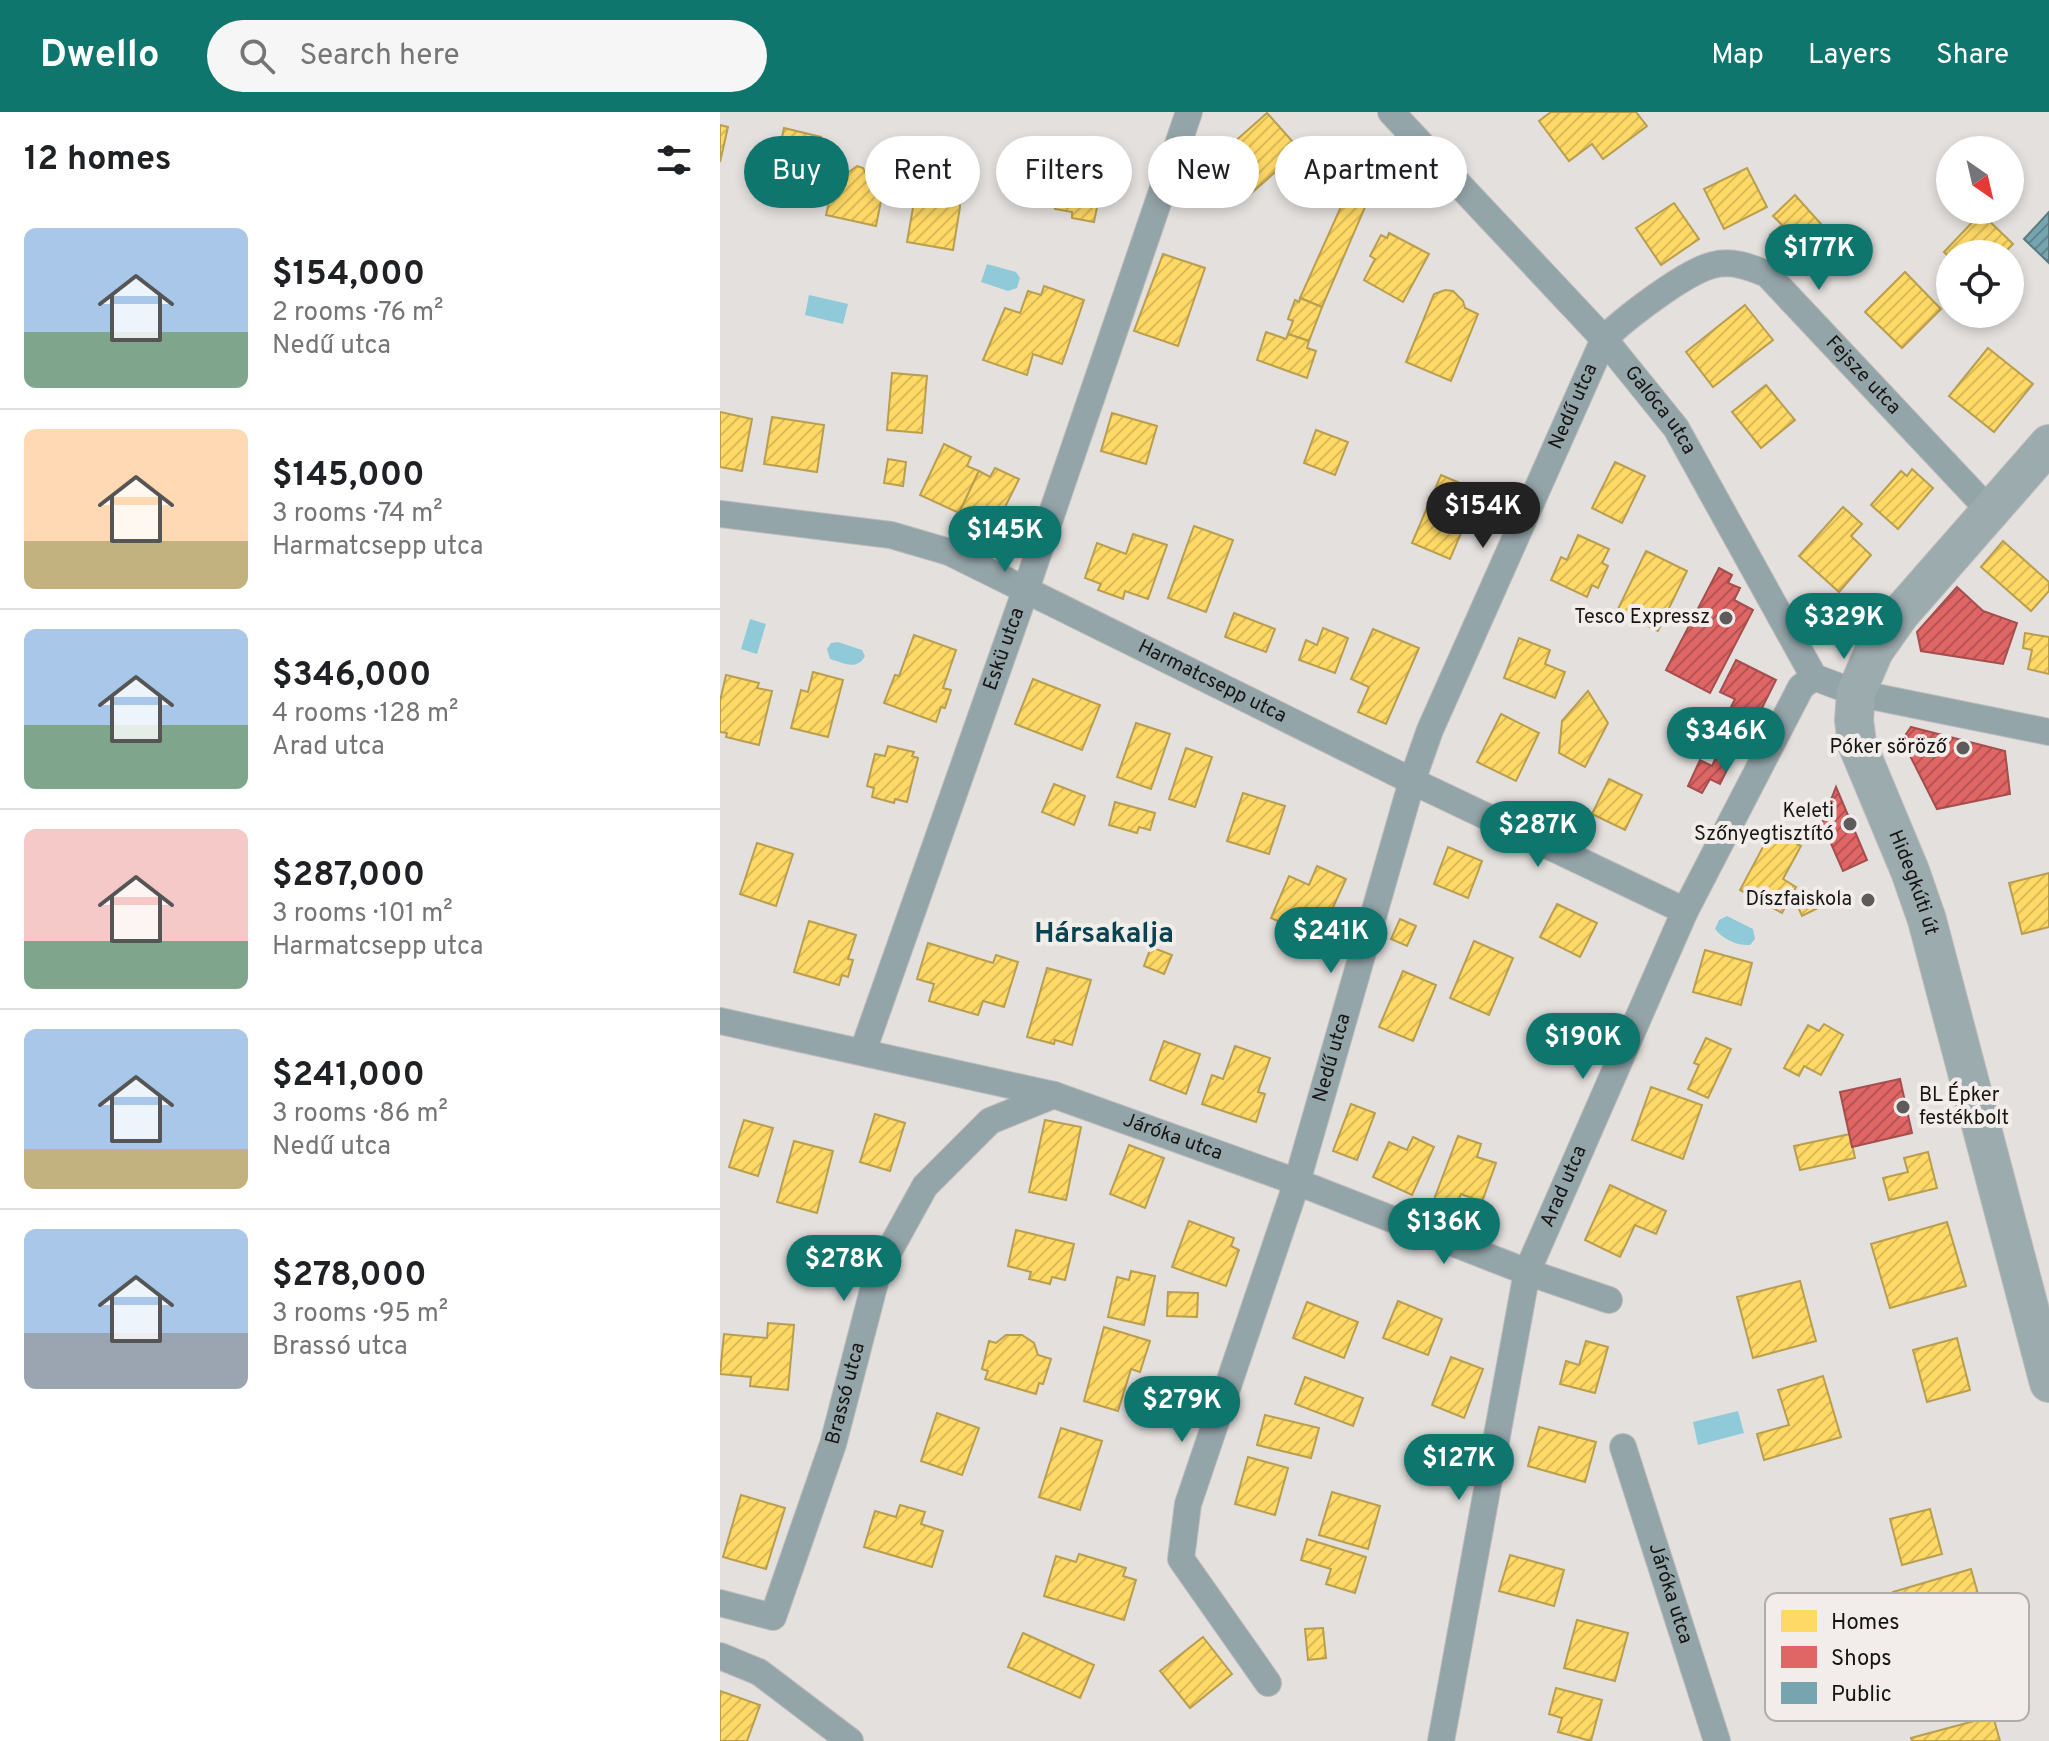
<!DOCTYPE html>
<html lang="en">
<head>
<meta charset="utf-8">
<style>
  body { margin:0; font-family:Overpass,sans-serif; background:#f6f6f6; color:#202124; height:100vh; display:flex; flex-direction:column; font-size:30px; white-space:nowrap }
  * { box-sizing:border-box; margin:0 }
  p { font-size:26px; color:#757577 }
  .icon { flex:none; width:44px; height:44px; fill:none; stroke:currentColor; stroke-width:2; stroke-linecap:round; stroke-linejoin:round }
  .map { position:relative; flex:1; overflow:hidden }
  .drawer { display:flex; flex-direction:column; background:#fff; width:720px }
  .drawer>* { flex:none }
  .banner { position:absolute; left:24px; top:24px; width:760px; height:72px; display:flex; gap:16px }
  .needle { width:52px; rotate:146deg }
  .tools { position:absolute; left:1216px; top:24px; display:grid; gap:16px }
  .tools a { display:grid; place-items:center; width:88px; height:88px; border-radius:50%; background:#fff; box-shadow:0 4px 12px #0003; font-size:40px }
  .price { position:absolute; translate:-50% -68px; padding:0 18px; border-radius:28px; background:#0f766e; color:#fff; font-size:26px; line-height:52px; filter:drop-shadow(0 2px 4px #0008) }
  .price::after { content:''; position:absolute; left:50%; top:48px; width:24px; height:18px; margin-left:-12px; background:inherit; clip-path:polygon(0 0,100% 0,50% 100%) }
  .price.selected { background:#222; color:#fff }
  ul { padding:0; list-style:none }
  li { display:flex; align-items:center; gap:24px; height:200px; padding:0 24px }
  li+li { border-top:2px solid #e0e0e0 }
  li span { display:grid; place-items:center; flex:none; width:224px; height:160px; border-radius:12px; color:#555 }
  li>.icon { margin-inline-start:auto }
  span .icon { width:96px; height:96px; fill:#fffc; stroke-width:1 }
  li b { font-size:34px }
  h2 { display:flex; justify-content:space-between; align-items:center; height:96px; padding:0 24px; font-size:34px }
  .tag { padding:0 28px; border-radius:36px; background:#fff; box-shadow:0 4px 12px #0003; font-size:28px; line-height:72px }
  .tag.selected { background:#0f766e; color:#fff }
  header { display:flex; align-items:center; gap:48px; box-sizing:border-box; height:112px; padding:0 40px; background:#0f766e; color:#fff }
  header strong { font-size:38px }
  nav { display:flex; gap:44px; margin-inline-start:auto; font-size:28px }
  .search { width:560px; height:72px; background:#f6f6f6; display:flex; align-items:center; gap:20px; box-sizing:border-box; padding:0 28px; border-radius:44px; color:#757577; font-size:30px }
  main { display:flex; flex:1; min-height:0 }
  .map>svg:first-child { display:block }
</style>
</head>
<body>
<header>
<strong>Dwello</strong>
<div class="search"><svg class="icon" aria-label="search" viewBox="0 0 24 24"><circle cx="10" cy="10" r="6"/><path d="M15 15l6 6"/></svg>Search here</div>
<nav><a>Map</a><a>Layers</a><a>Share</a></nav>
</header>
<main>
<section class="drawer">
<h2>12 homes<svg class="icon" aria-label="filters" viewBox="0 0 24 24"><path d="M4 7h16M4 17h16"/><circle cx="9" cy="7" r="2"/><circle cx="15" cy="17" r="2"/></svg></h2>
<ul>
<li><span style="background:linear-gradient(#a9c7e8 65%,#7fa58c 0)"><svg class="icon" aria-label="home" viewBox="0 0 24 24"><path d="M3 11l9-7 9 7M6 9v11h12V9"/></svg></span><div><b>$154,000</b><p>2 rooms · 76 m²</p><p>Nedű utca</p></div></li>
<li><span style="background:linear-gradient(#ffd9b3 70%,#c2b280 0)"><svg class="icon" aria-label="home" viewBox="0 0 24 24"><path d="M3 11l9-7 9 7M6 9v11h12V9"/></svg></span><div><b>$145,000</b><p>3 rooms · 74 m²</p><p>Harmatcsepp utca</p></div></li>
<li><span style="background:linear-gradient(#a9c7e8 60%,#7fa58c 0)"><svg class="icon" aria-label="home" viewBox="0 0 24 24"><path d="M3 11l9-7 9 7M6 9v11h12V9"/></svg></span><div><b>$346,000</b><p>4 rooms · 128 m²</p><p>Arad utca</p></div></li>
<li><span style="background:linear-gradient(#f6c9c9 70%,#7fa58c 0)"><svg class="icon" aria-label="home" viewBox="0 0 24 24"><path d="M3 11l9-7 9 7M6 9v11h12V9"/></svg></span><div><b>$287,000</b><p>3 rooms · 101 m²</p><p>Harmatcsepp utca</p></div></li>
<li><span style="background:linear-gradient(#a9c7e8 75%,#c2b280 0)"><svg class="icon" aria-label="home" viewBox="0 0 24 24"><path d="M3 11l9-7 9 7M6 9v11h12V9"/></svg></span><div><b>$241,000</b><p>3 rooms · 86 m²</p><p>Nedű utca</p></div></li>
<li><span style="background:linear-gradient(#a9c7e8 65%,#9aa5b1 0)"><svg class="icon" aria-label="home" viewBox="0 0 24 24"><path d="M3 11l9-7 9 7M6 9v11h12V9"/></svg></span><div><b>$278,000</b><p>3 rooms · 95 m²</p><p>Brassó utca</p></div></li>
</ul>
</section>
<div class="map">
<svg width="1329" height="1629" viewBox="0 0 1329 1629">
  <defs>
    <pattern id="homes-hatch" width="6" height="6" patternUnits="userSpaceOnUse" patternTransform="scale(2)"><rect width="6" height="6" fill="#ffd966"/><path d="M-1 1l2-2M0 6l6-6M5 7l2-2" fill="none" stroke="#dab958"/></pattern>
    <pattern id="shops-hatch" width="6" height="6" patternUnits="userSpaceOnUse" patternTransform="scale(2)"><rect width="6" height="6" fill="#e06666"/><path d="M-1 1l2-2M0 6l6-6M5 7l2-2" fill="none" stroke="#b55353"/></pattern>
    <pattern id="public-hatch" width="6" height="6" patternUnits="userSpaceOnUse" patternTransform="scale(2)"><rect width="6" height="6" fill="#76a5af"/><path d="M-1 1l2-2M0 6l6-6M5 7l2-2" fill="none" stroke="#60858d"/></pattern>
  </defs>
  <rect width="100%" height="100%" fill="#e3e0de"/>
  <!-- water -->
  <g fill="#90cad8">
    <polygon points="267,152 296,160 300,166 297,176 288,179 261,170"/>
    <polygon points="89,183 128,192 123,212 85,203"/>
    <polygon points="30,507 46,512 37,542 21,537"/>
    <path d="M 118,530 L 142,538 L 145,544 C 137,559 124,551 110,547 L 107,537 L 111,531 Z"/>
    <path d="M 1007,804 L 1033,817 L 1035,827 L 1030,833 C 1017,834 1003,827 995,817 L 999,808 Z"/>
    <polygon points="1018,1299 1024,1321 978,1333 973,1310"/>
  </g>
  <!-- homes -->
  <g fill="url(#homes-hatch)" stroke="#b99e4d" stroke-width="2">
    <polygon points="831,0 916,0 927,14 883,47 872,32 849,49 819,9"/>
    <polygon points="547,1 580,38 527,85 499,53 517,37 512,32"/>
    <polygon points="0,13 8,15 0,50"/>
    <polygon points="64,16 101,25 90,72 54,63"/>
    <polygon points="346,43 366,47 365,52 385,56 374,110 352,106 352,100 335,97 335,91 285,82 291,50 343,59"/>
    <polygon points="137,54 143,56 148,66 165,69 156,114 106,103 116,60 126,62"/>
    <polygon points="639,56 658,65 602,195 580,186 624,88 615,84 621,69 631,73"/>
    <polygon points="1027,56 1047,95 1004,117 984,77"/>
    <polygon points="233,82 239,87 240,95 233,138 187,130 195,84 220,88 225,83"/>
    <polygon points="1075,83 1109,121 1076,151 1050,123 1062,113 1053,104"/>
    <polygon points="954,91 979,127 941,153 916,116"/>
    <polygon points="1261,101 1293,132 1283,142 1230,142 1230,146 1224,140"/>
    <polygon points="669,121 709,142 683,190 644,168 655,147 650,144 661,123 667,126"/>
    <polygon points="443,142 485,156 458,234 414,219"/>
    <polygon points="1185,160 1221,197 1182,236 1145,200"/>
    <polygon points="324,174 364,188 342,252 313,242 307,263 263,248 285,196 300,201 308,179 321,183"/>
    <polygon points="725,178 733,179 743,189 745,196 758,202 731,269 686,250 714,182"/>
    <polygon points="580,186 602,195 589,229 568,222 573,209 568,207 575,188 579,190"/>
    <polygon points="1025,193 1053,228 993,275 966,240"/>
    <polygon points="546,220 566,227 568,222 589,229 587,236 596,239 587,266 537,248"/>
    <polygon points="1268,236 1313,272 1274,320 1229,284"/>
    <polygon points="172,261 207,264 202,321 167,318"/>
    <polygon points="1046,273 1075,308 1041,336 1012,300"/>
    <polygon points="0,300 32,307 22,359 0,355"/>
    <polygon points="392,301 437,314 426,352 381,339"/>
    <polygon points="52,305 104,313 97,360 44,352"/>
    <polygon points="596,318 628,330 615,363 584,351"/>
    <polygon points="224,332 251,345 247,354 259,359 239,401 200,383"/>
    <polygon points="168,347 186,350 183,374 164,371"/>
    <polygon points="895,350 925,364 902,411 872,396"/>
    <polygon points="275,356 299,367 274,417 239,401 259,359 270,365"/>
    <polygon points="1192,357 1213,376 1178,417 1151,393 1181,359 1187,364"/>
    <polygon points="721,363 759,379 730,447 692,431"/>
    <polygon points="1123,395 1142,412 1131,424 1151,443 1119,480 1079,444"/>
    <polygon points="474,414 513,428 486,500 448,486"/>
    <polygon points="413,422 447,433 428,487 405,479 403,487 378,478 381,472 365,466 377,431 406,442"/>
    <polygon points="858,423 889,437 882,451 888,454 878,476 872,473 867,485 831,468 841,445 847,448"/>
    <polygon points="1283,429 1329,470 1329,479 1311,499 1261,455"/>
    <polygon points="926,439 967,459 938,519 897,499"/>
    <polygon points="514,501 555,517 546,540 505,525"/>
    <polygon points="603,516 628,526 615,561 579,548 586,528 597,533"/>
    <polygon points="653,517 699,536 666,612 638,600 649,575 631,567"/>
    <polygon points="1305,521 1329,525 1329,562 1308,557 1312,538 1303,536"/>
    <polygon points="194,523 236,538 223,576 231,578 225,596 221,595 216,610 164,591 175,563 179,564"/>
    <polygon points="799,526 830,538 825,552 845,560 835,586 784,566"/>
    <polygon points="93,560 123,568 108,625 71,616 81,578 88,580"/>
    <polygon points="6,563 39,571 37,576 52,579 39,633 6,625 7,621 0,620 0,589"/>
    <polygon points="313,567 380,593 362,638 295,612"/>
    <polygon points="868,579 888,611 865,655 839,641 842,609"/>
    <polygon points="781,602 819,621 796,669 757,650"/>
    <polygon points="416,611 450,622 431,677 397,665"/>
    <polygon points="168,634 194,640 192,644 198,646 187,690 175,687 174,691 152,685 154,676 147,674 155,642 165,644"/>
    <polygon points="466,636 492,645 475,695 449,687"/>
    <polygon points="889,667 922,683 905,718 872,702"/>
    <polygon points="334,672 365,684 354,713 322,700"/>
    <polygon points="523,681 565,694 549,742 507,729"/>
    <polygon points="395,690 435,701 430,718 419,715 417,721 389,713"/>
    <polygon points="1052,718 1081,734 1063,767 1076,775 1062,801 1020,778"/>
    <polygon points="37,731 73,742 56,794 20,782"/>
    <polygon points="728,735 762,749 748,786 714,772"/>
    <polygon points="597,754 626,767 604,815 596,811 590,823 551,806 569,764 589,773"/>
    <polygon points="1329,761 1329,815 1302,822 1289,771"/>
    <polygon points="1095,778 1102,794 1082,804 1075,788"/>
    <polygon points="837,792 877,811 860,845 820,825"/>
    <polygon points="680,807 696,814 687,834 671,827"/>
    <polygon points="89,809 136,823 128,847 133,848 128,865 122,863 119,873 74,860"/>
    <polygon points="754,829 793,846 769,903 730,886"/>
    <polygon points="208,831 273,851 276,843 298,850 284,895 263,889 258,903 209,889 214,872 197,867"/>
    <polygon points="431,835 452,843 444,862 424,854"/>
    <polygon points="985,838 1032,851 1021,893 973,880"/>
    <polygon points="327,856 371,868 352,933 335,928 334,932 307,925"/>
    <polygon points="683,859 716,873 693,929 659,915"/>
    <polygon points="1104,912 1123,923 1101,963 1084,954 1079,964 1064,956 1088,913 1099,919"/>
    <polygon points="986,926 1011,937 988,986 968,977 979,953 974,951"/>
    <polygon points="444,929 480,942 466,982 430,968"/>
    <polygon points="515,934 550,946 538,980 545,982 536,1010 482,992 492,963 503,967"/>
    <polygon points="931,975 982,993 963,1047 912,1028"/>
    <polygon points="631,992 655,1001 637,1048 613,1039"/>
    <polygon points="155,1002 185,1011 170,1059 140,1050"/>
    <polygon points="24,1008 53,1016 38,1064 9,1055"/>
    <polygon points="325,1008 361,1015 346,1088 309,1080"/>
    <polygon points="1130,1022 1135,1046 1080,1058 1074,1034"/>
    <polygon points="738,1024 761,1032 757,1045 776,1051 762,1090 741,1082 735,1097 713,1090"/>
    <polygon points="693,1025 714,1035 692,1083 653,1065 669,1030 687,1038"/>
    <polygon points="74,1029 113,1039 97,1101 57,1090"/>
    <polygon points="409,1033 444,1046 425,1096 390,1082"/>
    <polygon points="1208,1040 1217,1076 1169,1088 1163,1066 1188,1060 1184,1046"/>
    <polygon points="890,1073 946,1099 936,1122 915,1113 900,1145 865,1128"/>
    <polygon points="469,1109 514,1126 511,1134 519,1138 506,1174 452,1155"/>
    <polygon points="1227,1110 1246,1174 1170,1196 1151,1132"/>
    <polygon points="296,1118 354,1132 345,1168 332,1165 330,1172 309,1167 311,1160 288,1154"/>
    <polygon points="411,1159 435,1164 424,1213 388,1205 397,1165 409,1168"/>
    <polygon points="1080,1169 1096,1229 1033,1246 1017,1185"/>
    <polygon points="448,1180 478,1181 477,1205 447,1204"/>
    <polygon points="678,1189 722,1207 708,1243 663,1226"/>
    <polygon points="587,1190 638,1210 624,1246 573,1226"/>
    <polygon points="48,1211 74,1213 68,1278 30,1274 31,1265 0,1262 4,1222 47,1226"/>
    <polygon points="384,1215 430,1229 420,1260 411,1257 398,1299 364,1289"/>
    <polygon points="286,1223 302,1223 314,1231 318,1243 331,1247 323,1272 319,1271 316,1282 265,1267 268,1259 262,1257 269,1229 276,1231"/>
    <polygon points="1237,1226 1250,1278 1207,1290 1193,1238"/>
    <polygon points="866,1229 888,1235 875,1281 840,1272 846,1249 859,1253"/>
    <polygon points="731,1245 763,1257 744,1306 712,1293"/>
    <polygon points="1103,1264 1121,1325 1044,1348 1037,1322 1069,1313 1058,1278"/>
    <polygon points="585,1265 643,1286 633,1314 575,1292"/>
    <polygon points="217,1301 259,1316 242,1363 201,1349"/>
    <polygon points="545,1303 599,1316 591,1346 537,1333"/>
    <polygon points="819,1315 876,1330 865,1370 808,1354"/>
    <polygon points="341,1316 382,1329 360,1398 319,1385"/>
    <polygon points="528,1345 568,1356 555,1403 515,1392"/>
    <polygon points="612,1380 660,1394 648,1437 599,1423"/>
    <polygon points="21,1383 65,1396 46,1457 3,1445"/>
    <polygon points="180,1393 205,1400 201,1412 223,1419 212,1455 144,1435 155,1399 176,1405"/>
    <polygon points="1210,1397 1222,1442 1182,1453 1170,1407"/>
    <polygon points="587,1427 646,1445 635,1481 606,1472 611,1457 581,1448"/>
    <polygon points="359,1442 406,1456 403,1464 416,1468 404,1508 324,1484 336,1444 356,1450"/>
    <polygon points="790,1443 844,1458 834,1494 779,1479"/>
    <polygon points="1251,1457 1263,1500 1185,1523 1173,1480"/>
    <polygon points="857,1508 908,1521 895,1569 844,1556"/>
    <polygon points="603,1516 606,1546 588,1548 585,1517"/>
    <polygon points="303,1521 374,1553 360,1586 288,1555"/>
    <polygon points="483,1525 512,1562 470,1596 440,1559"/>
    <polygon points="836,1576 882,1588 871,1629 838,1620 842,1606 829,1602"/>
    <polygon points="0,1579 40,1593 27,1629 0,1629"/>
    <polygon points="1273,1604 1280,1629 1192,1629 1191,1626"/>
  </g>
  <!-- shops -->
  <g fill="url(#shops-hatch)" stroke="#a44e4d" stroke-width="2">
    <polygon points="999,456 1012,463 1008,471 1020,476 1014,488 1033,498 990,581 946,558"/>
    <polygon points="1237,475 1263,499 1297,511 1283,552 1201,539 1197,520"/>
    <polygon points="1016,548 1056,568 1029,622 1004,609 1015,587 1000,580"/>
    <polygon points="1191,615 1285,639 1290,682 1217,697 1182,628"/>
    <polygon points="1000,637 1014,644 1000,672 990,667 982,681 968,674 980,648 992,654"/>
    <polygon points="1116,675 1147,748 1123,759 1102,711"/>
    <polygon points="1180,967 1192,1021 1132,1035 1120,980"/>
  </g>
  <!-- public -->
  <polygon fill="url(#public-hatch)" stroke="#5a7a80" stroke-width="2" points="1329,100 1329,151 1304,127"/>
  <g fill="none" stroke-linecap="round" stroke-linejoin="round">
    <defs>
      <g id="street">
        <path id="s1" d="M 671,0 L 884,227 L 956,316 L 1094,565 L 1136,581 L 1329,620"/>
        <path id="s2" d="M 0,402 L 171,423 L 229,440 L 692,669 L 965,799"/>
        <path id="s3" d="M 0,909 L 334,983 L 577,1070 L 807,1160 L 889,1188"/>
        <path id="s4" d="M 143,939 L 306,477 L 469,0"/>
        <path id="s5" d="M 903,1335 L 997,1629"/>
        <path id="s6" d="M 0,1491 L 53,1505 L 113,1332 L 158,1159 L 205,1074 L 270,1009 L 334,983"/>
        <polyline points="0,1544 39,1560 130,1629"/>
        <path id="s7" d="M 548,1571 L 461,1447 L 468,1392 L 577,1070 L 692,669 L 710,618 L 884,227 C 905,206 965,160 993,153 C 1012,148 1030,155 1047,162 L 1269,398"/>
        <path id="s8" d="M 721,1629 L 807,1160 L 965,799 L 1081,575 L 1094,565"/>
      </g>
      <g id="secondary">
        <path id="s9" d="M 1329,332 L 1180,502 L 1154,539 L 1136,581 L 1134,608 L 1137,632 L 1190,759 L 1207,808 L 1329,1271"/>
      </g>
    </defs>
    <!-- street casing -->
    <use href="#street" stroke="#bdbbba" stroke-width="28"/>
    <!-- secondary casing -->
    <use href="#secondary" stroke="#bdbbba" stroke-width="40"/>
    <!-- street -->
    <use href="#street" stroke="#94a5aa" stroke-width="26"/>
    <!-- secondary -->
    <use href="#secondary" stroke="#9cabae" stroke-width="38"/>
  </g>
  <!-- markers -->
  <g fill="#5e5c5b" stroke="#f2edea" stroke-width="3">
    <circle cx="1006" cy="506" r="8"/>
    <circle cx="1243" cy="636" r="8"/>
    <circle cx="1130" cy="712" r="8"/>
    <circle cx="1148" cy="788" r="8"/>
    <circle cx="1183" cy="995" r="8"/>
  </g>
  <g text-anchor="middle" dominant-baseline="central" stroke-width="8" stroke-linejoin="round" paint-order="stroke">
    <!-- street labels -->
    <g font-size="20" fill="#171514" stroke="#f2edea">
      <text stroke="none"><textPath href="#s7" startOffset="1774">Fejsze utca</textPath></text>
      <text stroke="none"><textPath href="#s7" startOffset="1372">Nedű utca</textPath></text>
      <text stroke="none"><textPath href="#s1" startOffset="402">Galóca utca</textPath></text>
      <text stroke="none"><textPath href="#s4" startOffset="426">Eskü utca</textPath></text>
      <text stroke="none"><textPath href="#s2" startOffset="526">Harmatcsepp utca</textPath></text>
      <text stroke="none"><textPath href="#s9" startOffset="518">Hidegkúti út</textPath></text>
      <text stroke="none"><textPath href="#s7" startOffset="676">Nedű utca</textPath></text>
      <text stroke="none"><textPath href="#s3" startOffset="468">Járóka utca</textPath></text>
      <text stroke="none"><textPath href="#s8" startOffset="570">Arad utca</textPath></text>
      <text stroke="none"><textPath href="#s6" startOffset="290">Brassó utca</textPath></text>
      <text stroke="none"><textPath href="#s5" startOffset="154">Járóka utca</textPath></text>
    </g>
    <!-- poi labels -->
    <g font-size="20" fill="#171514" stroke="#f2edea" text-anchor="end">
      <text x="990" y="506">Tesco Expressz</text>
      <text x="1227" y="636">Póker söröző</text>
      <text x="1114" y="700">Keleti<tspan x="1114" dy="23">Szőnyegtisztító</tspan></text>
      <text x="1132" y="788">Díszfaiskola</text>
      <text x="1199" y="984" text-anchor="start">BL Épker<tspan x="1199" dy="23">festékbolt</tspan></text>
    </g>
    <!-- district labels -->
    <g font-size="28" font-weight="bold" fill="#074450" stroke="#f2edea">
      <text x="384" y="823">Hársakalja</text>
    </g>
  </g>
  <!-- legend -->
  <rect x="1045" y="1481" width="264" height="128" rx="12" fill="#f2edea" stroke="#b0acaa" stroke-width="2"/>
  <rect x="1061" y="1498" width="36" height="22" fill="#ffd966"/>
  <rect x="1061" y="1534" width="36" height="22" fill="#e06666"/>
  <rect x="1061" y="1570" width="36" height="22" fill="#76a5af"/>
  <g font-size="22" fill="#171514">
    <text x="1111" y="1517">Homes</text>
    <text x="1111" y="1553">Shops</text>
    <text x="1111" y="1589">Public</text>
  </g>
</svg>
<div class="tools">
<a><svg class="needle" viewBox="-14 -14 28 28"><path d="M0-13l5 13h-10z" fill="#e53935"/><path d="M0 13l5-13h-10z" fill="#757577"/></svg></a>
<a><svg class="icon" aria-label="locate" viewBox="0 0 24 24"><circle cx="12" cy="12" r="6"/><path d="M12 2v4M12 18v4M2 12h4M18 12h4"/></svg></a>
</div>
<b class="price" style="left:1099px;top:180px">$177K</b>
<b class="price selected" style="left:763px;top:438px">$154K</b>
<b class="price" style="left:285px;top:462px">$145K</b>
<b class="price" style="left:1124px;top:549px">$329K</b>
<b class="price" style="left:1006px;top:663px">$346K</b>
<b class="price" style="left:818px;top:757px">$287K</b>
<b class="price" style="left:611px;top:863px">$241K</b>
<b class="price" style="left:863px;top:969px">$190K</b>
<b class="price" style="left:724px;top:1154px">$136K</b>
<b class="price" style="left:124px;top:1191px">$278K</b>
<b class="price" style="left:462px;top:1332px">$279K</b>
<b class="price" style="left:739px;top:1390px">$127K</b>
<div class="banner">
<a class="tag selected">Buy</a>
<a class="tag">Rent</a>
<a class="tag">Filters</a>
<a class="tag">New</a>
<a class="tag">Apartment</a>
</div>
</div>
</main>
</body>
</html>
